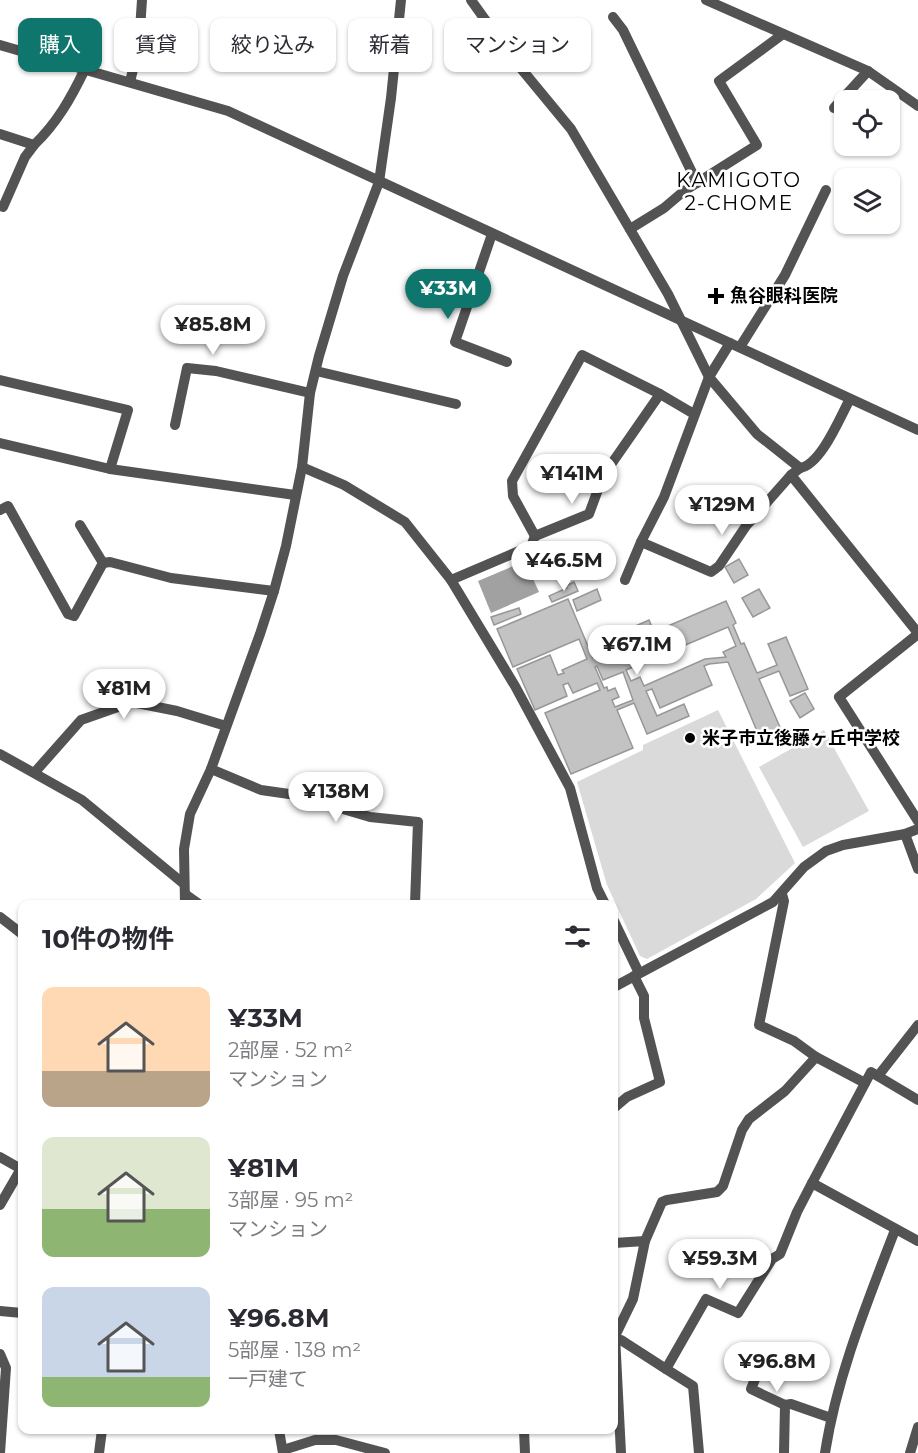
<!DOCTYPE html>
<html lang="ja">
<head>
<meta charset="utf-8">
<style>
  body { margin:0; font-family:Montserrat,"Noto Sans JP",sans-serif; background:#f7f7f7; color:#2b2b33; height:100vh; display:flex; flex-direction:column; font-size:22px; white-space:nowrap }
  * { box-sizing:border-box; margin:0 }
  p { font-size:20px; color:#7c7c81 }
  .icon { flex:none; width:33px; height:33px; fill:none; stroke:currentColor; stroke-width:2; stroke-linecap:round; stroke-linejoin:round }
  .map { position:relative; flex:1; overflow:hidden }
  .sheet { position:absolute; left:18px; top:900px; width:600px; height:534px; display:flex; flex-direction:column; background:#fff; border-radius:12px; box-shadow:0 2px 4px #0004 }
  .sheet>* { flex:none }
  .top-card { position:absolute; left:18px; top:18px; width:600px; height:54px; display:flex; gap:12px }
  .controls { position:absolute; left:834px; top:90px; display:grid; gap:12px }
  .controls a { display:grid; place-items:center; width:66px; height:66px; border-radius:12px; background:#fff; box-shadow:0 2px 4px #0004; font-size:30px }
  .price { position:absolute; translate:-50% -51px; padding:0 14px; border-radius:21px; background:#fff; color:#222; font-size:20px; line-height:39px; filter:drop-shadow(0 2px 3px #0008) }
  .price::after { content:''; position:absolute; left:50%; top:36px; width:18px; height:14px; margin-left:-9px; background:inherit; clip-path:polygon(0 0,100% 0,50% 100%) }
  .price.selected { background:#0f766e; color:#fff }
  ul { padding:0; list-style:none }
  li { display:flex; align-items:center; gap:18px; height:150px; padding:0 24px }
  li span { display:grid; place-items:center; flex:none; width:168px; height:120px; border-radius:12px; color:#555 }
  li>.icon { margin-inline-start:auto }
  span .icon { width:72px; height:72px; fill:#fffc; stroke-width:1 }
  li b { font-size:26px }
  h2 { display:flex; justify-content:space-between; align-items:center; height:72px; padding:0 24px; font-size:26px }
  .tag { padding:0 21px; border-radius:12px; background:#fff; box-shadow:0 2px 4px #0004; font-size:21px; line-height:54px }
  .tag.selected { background:#0f766e; color:#fff }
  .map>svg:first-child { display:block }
</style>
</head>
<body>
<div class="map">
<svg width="918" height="1453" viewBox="0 0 918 1453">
  <rect width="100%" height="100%" fill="#fff"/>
  <!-- green -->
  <g fill="#dadada">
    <polygon points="718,710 795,863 756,899 647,959 640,956 607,885 577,782 643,750 643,745"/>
    <polygon points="824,730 869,811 803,847 759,767"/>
  </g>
  <!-- water -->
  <polygon fill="#a1a1a1" points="525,561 539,592 491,613 478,581"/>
  <!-- building -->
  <g fill="#c3c3c3" stroke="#979797" stroke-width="1.5" fill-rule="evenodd">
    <polygon points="739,559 748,575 734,583 725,567"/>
    <polygon points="574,582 578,591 552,602 549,596 567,588 566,586"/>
    <polygon points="597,589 601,600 577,611 573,600"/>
    <polygon points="759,589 770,608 753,617 742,598"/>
    <path d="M 568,599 L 593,658 L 611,650 L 606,639 L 649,620 L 654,632 L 726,601 L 736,623 L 733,625 L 741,644 L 744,643 L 757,673 L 777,665 L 768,644 L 786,637 L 808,689 L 790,696 L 779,671 L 759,679 L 783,734 L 762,743 L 728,662 L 709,664 L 704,666 L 712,685 L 660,708 L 652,689 L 646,691 L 657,716 L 684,704 L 689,716 L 647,734 L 634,703 L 617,710 L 633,748 L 571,774 L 545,713 L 600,690 L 597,683 L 573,693 L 568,683 L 563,685 L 567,696 L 535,710 L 517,669 L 550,655 L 558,675 L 564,673 L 562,670 L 587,659 L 579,639 L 513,667 L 497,629 ZM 728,627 L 736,646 L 723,652 L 726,657 L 705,659 L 644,686 L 640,677 L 631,681 L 626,670 ZM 597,666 L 603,680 L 623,672 L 633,700 L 615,707 L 612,700 L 619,697 L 615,688 L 608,691 L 607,687 L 604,688 L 595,667 Z"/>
    <polygon points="519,608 521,614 494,625 491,617"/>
    <polygon points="805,693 814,709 800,718 790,701"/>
  </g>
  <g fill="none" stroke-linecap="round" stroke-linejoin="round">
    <!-- street -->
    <g stroke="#535353" stroke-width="10">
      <polyline points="471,0 514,60 571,129 668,294 709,377 757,434 800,468 791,475 918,633"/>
      <polyline points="706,0 868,71 918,106"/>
      <polyline points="613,17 623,30 697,183"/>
      <polyline points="0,45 228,111 918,430"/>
      <polyline points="130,82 139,44 142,0"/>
      <polyline points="834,108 868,71"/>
      <path d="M 0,134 L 34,145 C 57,123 71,98 85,69"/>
      <polyline points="3,207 25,157 34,145"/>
      <polyline points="630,229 664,208 684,191 757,145 719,81 783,34"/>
      <polyline points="492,234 455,342 507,362"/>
      <polyline points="740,347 785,275 826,190"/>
      <polyline points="316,371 456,404"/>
      <polyline points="0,380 128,410 110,469"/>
      <polyline points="175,425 187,368 216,371 310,393"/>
      <polyline points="0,443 110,469 295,495"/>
      <polyline points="302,467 344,485 405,522 451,580 515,686 570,788 597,888 605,904"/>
      <path d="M 800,468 C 821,465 840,417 850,399"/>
      <polyline points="0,510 8,506 68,614 74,616 103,563"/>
      <polyline points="80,525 103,563 110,562 171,578 274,591"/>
      <polyline points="535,536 513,496 512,481 582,355 660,394 694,414"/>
      <polyline points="641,542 711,572 719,566 746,526 791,475"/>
      <polyline points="451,580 531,546 535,536 589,514 603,476 660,394"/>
      <polyline points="625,580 641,542 664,497 709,377 730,343"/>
      <polyline points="918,634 839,697 918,821"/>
      <polyline points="0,754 82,800 184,884"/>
      <polyline points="211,769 261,790 296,795 370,817 418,822 415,904"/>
      <polyline points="35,772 81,720 132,702 177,711 226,726"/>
      <polyline points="905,834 918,869"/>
      <polyline points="185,894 199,904"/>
      <polyline points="782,894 784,901 759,1025 794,1041 816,1057"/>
      <polyline points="185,904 184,849 190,814 211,769 260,634 274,591 286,546 302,467 310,393 319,356 343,276 379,182 391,98 401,0"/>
      <polyline points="0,917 22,934"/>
      <polyline points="614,921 639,973"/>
      <polyline points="614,987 773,902 804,867 826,851 843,845 905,834 918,829"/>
      <polyline points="878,1076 918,1025"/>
      <polyline points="918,1100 871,1072 812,1183 918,1241"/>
      <polyline points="614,1108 627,1097 660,1082 644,1018 644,996 634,976"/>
      <polyline points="0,1157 21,1169"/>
      <polyline points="0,1205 22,1167"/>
      <polyline points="645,1241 662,1202 667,1200 717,1192 723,1186 742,1130 749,1119 785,1091 816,1057 865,1083"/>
      <polyline points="614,1243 645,1241 633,1299 615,1336 621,1453"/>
      <polyline points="0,1311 22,1313"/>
      <polyline points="615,1341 621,1340 666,1369 706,1299 738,1313 772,1259 780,1254 797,1212 812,1183"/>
      <polyline points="0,1354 6,1368 0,1453"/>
      <polyline points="760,1367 751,1389 785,1405"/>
      <polyline points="666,1369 693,1386 699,1453"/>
      <polyline points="279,1430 283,1453"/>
      <polyline points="524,1430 525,1453"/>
      <polyline points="283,1450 315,1440 336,1440 385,1453"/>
      <polyline points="99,1453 102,1430"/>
      <polyline points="784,1453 785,1405 791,1404 831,1418"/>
      <path d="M 825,1453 C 837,1376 867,1303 895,1230"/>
      <polyline points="910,1453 918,1427"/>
    </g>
  </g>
  <!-- markers -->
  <g fill="#000" stroke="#fff" stroke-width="2">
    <path d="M713 287h6v6h6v6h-6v6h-6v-6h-6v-6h6z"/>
    <circle cx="690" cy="738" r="6"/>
  </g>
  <g text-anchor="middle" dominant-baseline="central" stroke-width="5" stroke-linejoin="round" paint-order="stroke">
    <!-- poi labels -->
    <g font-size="18" font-weight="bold" fill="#000" stroke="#fff" text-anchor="start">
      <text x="730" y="296">魚谷眼科医院</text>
      <text x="702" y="738">米子市立後藤ヶ丘中学校</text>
    </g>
    <!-- neighbourhood labels -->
    <g font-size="20" letter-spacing="1.5" fill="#000" stroke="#fff">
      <text x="739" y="180">KAMIGOTO<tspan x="739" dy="23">2-CHOME</tspan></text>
    </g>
  </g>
</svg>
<div class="controls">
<a><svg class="icon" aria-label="locate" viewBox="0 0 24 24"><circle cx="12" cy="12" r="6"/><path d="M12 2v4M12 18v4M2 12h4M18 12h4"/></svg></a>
<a><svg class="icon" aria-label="layers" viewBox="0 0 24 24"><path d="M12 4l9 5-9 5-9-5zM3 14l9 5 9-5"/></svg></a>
</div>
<b class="price selected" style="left:448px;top:320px">¥33M</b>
<b class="price" style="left:213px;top:356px">¥85.8M</b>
<b class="price" style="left:572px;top:505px">¥141M</b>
<b class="price" style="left:722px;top:536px">¥129M</b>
<b class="price" style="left:564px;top:592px">¥46.5M</b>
<b class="price" style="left:637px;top:676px">¥67.1M</b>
<b class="price" style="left:124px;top:720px">¥81M</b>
<b class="price" style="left:336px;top:823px">¥138M</b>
<b class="price" style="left:720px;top:1290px">¥59.3M</b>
<b class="price" style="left:777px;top:1393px">¥96.8M</b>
<div class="top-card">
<a class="tag selected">購入</a>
<a class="tag">賃貸</a>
<a class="tag">絞り込み</a>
<a class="tag">新着</a>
<a class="tag">マンション</a>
</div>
<section class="sheet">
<h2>10件の物件<svg class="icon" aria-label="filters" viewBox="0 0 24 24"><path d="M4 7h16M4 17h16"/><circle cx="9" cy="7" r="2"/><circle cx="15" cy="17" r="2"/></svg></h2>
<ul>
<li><span style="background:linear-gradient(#ffd9b3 70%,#b9a48a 0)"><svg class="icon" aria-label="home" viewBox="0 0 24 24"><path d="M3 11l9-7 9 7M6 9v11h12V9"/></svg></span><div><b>¥33M</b><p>2部屋 · 52 m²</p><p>マンション</p></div></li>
<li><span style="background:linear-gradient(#dfe7d0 60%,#8fb573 0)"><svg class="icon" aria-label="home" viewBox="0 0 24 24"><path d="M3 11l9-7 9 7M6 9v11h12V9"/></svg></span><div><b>¥81M</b><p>3部屋 · 95 m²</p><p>マンション</p></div></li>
<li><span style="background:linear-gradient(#c9d6e8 75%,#8fb573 0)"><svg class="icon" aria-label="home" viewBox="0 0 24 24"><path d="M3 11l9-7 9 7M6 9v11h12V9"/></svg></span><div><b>¥96.8M</b><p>5部屋 · 138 m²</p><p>一戸建て</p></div></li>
</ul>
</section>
</div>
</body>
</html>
